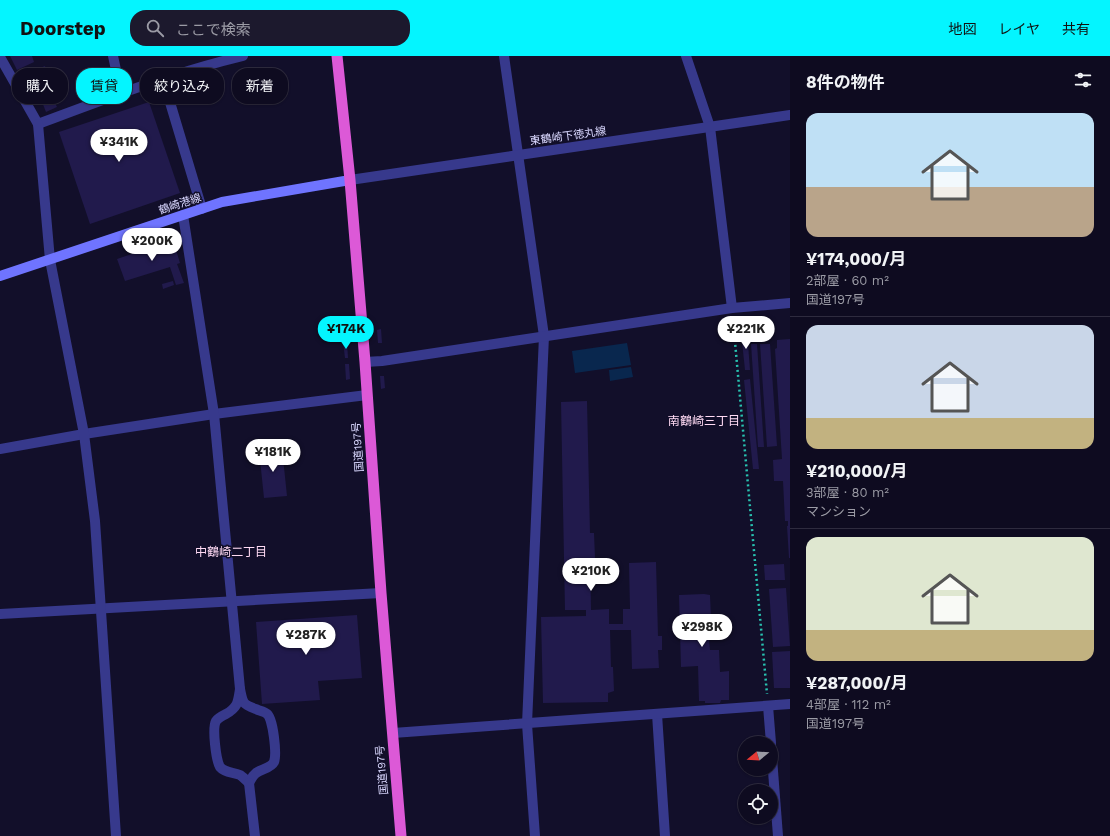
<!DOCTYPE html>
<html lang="ja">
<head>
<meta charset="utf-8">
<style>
  body { margin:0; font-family:"Work Sans","Noto Sans JP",sans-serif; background:#1c192d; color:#f1f3f6; height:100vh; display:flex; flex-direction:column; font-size:15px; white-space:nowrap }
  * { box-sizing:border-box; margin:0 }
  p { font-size:13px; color:#9b9ba5 }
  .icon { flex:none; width:22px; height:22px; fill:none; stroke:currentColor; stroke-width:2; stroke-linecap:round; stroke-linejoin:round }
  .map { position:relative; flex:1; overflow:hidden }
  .drawer { display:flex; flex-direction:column; background:#0e0b20; width:320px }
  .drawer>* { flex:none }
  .guide { position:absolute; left:12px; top:12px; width:380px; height:36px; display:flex; gap:8px }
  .needle { width:26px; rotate:252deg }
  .tools { position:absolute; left:738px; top:680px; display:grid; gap:8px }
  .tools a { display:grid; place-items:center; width:40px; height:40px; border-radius:50%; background:#0e0b20; box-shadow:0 1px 3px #0004,0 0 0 1px #2e2b3e; font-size:20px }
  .price { position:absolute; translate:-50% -34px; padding:0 9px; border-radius:14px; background:#fff; color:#222; font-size:13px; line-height:26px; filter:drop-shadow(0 1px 2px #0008) }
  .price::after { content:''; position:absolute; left:50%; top:24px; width:12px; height:9px; margin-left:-6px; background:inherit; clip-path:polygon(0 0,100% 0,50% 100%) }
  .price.current { background:#04f5ff; color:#111 }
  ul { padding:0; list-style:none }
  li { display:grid; align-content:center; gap:8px; height:212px; padding:0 16px }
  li+li { border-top:1px solid #2e2b3e }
  li span { display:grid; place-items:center; height:124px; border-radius:12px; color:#555 }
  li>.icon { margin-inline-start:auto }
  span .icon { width:72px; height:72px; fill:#fffc; stroke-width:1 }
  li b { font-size:17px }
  h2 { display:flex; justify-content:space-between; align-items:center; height:48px; padding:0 16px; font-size:17px }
  .tag { padding:0 14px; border-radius:16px; background:#0e0b20; box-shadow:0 1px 3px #0004,0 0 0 1px #2e2b3e; font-size:14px; line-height:36px }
  .tag.current { background:#04f5ff; color:#111 }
  header { display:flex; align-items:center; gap:24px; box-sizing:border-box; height:56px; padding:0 20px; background:#04f5ff; color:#111 }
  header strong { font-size:19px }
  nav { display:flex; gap:22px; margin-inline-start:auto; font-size:14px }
  .search { width:280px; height:36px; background:#1c192d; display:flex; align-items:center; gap:10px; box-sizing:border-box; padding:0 14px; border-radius:16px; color:#9b9ba5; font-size:15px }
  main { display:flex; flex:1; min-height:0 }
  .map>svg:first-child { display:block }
</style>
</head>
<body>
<header>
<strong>Doorstep</strong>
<div class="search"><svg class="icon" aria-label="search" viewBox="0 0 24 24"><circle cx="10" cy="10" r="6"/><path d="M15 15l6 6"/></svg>ここで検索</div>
<nav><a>地図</a><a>レイヤ</a><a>共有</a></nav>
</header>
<main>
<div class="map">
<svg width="790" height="780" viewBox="0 0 790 780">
  <rect width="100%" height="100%" fill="#120f2a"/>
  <!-- water -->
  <g fill="#09274e">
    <polygon points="627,287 631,309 575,317 572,295"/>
    <polygon points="631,311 633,321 610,325 609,314"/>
  </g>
  <!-- building -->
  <g fill="#211a4c">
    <polygon points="10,0 32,0 34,6 17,14"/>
    <polygon points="45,10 46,14 51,12 52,13 54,12 61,29 58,30 63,42 54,45 57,51 46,56 37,33 35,34 30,21 34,19 33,17 38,15 37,13"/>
    <polygon points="149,46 180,137 90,168 59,76"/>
    <polygon points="173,184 180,207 177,208 184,227 176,229 170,211 125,225 117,203"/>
    <polygon points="173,225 174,229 163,233 162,228"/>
    <polygon points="766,267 766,273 751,275 750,269"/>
    <polygon points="381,273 382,287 378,287 377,274"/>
    <polygon points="747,275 750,314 745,314 741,276"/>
    <polygon points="790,283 790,502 789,502 787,470 788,470 788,465 785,465 783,425 774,425 773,404 782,403 775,293 777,292 777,284"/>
    <polygon points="343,286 347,286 348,302 345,302"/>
    <polygon points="751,288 757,288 764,391 758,391"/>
    <polygon points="760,288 770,288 777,390 767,391"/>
    <polygon points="345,308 349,308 350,323 346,324"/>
    <polygon points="380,320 384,320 385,332 381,333"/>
    <polygon points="750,323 759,413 753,413 744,324"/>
    <polygon points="587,345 590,477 594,477 595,502 590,502 591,554 609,553 609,568 623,568 623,553 630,553 629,507 656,506 658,580 662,580 662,594 658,594 659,612 632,613 631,574 610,574 611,611 613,611 614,635 608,637 608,646 543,647 541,561 586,560 586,554 565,554 561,346"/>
    <polygon points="282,392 287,440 264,442 259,394"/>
    <polygon points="784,508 785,524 765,524 764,509"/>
    <polygon points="786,532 790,590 773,591 769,533"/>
    <polygon points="704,538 710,539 711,563 713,566 714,583 709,583 710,594 719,594 720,616 729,615 729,644 721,644 720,647 705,647 705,645 699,645 698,610 681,611 679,539"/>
    <polygon points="357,559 362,622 318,625 320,644 262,648 256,566"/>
    <polygon points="790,595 790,632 774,632 772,596"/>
  </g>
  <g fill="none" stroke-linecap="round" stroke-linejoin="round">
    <!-- path -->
    <polyline stroke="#28c2b0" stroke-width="2.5" stroke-dasharray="2 3" stroke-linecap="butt" points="733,264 767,638"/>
    <!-- minor -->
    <g stroke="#37398c" stroke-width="10">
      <polyline points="113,0 121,37"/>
      <polyline points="504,0 544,280 527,668 535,780"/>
      <polyline points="686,0 710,71 732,252"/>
      <path d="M 0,1 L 38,68 C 105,43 172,17 243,0"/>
      <polyline points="163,23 202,153"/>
      <polyline points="0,393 84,378 214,358 367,339"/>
      <polyline points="0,558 381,537"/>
      <path d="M 240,633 C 243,649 243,648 258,654 C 261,655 265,656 267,658 C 273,662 277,698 274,706 C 271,712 262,713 256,717 C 252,720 251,724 249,727 C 246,724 243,721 240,719 C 233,716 225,717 220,711 C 216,704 212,672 216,665 C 218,662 222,660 226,658 C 238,651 238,646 240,633 Z"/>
      <polyline points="768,650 771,687"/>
      <polyline points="657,658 665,780"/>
      <polyline points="393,677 790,648"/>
      <polyline points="771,689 778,780"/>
    </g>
    <!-- tertiary -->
    <g stroke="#37398c" stroke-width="10">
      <polyline points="38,68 50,204 84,378 95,465 116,780"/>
      <polyline points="350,124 790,59"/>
      <polyline points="183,159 214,358 240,633"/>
      <polyline points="365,306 382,305 732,252 790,247"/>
      <polyline points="249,727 255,780"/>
    </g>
    <!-- secondary -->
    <polyline stroke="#6f74ff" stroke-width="10" points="0,220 222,146 350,124"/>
    <!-- trunk -->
    <polyline stroke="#dc59d7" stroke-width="11" points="337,0 350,124 365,306 381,537 401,780"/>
  </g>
  <g text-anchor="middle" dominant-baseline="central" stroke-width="3" stroke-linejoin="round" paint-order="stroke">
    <!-- street labels -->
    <g font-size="11" fill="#dad8ff" stroke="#120f2a">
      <text transform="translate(568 80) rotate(-8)">東鶴崎下徳丸線</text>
      <text transform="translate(180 148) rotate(-18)">鶴崎港線</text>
      <text transform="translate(358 391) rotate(-94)">国道197号</text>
      <text transform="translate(382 714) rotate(-95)">国道197号</text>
    </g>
    <!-- neighbourhood labels -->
    <g font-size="12" fill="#ffdaf4" stroke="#120f2a">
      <text x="704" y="365">南鶴崎三丁目</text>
      <text x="231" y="496">中鶴崎二丁目</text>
    </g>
  </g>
</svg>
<div class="tools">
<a><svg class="needle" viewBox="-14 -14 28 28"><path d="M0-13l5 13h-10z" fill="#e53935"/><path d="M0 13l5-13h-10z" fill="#9b9ba5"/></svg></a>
<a><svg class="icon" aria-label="locate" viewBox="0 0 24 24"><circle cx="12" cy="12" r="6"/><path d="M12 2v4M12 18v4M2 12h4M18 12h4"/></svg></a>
</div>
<b class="price" style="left:119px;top:107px">¥341K</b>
<b class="price" style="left:152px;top:206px">¥200K</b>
<b class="price current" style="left:346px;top:294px">¥174K</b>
<b class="price" style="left:746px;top:294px">¥221K</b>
<b class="price" style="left:273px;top:417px">¥181K</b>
<b class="price" style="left:591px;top:536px">¥210K</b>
<b class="price" style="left:702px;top:592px">¥298K</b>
<b class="price" style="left:306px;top:600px">¥287K</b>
<div class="guide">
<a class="tag">購入</a>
<a class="tag current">賃貸</a>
<a class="tag">絞り込み</a>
<a class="tag">新着</a>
</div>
</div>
<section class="drawer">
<h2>8件の物件<svg class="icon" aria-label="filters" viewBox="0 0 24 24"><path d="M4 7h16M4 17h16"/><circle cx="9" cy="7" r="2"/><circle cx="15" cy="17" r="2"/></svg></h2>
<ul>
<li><span style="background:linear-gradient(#bfe0f5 60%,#b9a48a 0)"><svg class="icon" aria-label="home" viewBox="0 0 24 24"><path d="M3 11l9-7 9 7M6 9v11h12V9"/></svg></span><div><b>¥174,000/月</b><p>2部屋 · 60 m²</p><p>国道197号</p></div></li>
<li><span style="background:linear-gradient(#c9d6e8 75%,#c2b280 0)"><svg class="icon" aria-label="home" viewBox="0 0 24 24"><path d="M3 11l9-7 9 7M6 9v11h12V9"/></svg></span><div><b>¥210,000/月</b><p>3部屋 · 80 m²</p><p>マンション</p></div></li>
<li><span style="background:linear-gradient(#dfe7d0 75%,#c2b280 0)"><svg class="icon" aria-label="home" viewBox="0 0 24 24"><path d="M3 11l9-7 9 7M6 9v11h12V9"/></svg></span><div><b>¥287,000/月</b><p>4部屋 · 112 m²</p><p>国道197号</p></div></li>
</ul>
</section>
</main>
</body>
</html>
